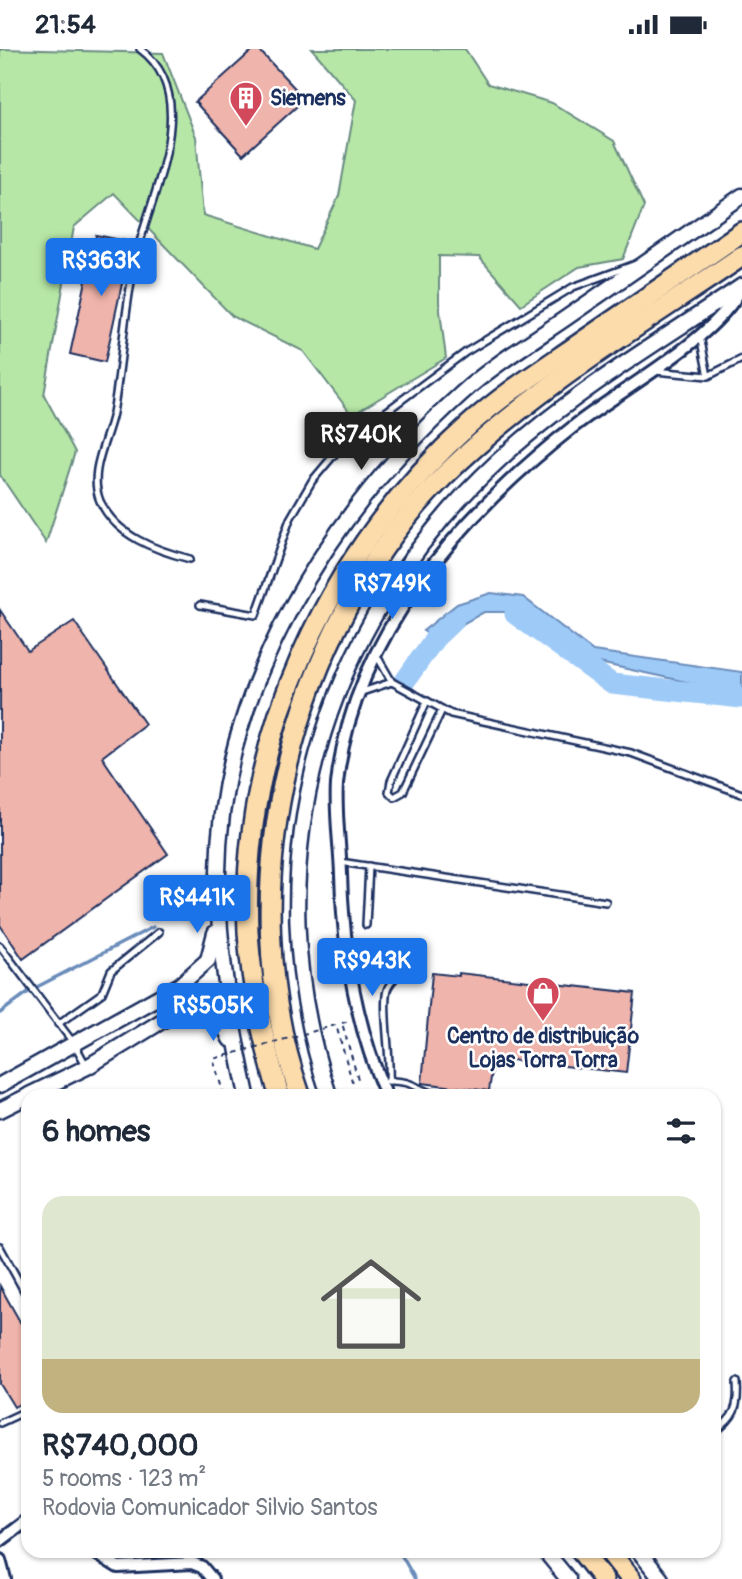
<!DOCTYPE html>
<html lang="en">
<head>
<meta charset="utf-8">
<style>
  body { margin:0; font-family:Pangolin,sans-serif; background:#f2f2f3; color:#1f2937; height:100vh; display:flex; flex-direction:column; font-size:26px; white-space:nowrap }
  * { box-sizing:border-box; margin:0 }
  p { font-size:23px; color:#747a83 }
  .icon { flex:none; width:38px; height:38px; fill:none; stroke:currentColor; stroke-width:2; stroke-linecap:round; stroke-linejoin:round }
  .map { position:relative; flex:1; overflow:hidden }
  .drawer { position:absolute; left:21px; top:1040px; width:700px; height:469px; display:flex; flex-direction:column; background:#fff; border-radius:21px; box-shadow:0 2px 5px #0004 }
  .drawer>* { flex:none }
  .price { position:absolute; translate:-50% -60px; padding:0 16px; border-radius:7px; background:#1a73e8; color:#fff; font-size:23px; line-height:46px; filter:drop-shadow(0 2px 4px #0008) }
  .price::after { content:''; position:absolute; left:50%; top:42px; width:21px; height:16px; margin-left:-10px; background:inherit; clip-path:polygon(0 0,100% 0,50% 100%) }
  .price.selected { background:#222; color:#fff }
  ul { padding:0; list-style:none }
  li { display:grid; align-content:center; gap:14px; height:371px; padding:0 21px }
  li span { display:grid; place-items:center; height:217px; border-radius:21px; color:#555 }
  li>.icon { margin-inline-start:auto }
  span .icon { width:126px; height:126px; fill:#fffc; stroke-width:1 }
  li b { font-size:30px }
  h2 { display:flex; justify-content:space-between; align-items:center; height:84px; padding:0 21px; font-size:30px }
  .status { display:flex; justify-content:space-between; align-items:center; height:49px; padding:0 35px; background:#fff; direction:ltr }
  .status svg { height:19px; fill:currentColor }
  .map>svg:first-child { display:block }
</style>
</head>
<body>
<div class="status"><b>21:54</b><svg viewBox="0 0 49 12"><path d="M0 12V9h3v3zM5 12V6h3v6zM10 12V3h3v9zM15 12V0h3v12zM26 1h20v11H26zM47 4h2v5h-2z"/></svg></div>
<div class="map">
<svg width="742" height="1530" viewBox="0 0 742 1530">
  <rect width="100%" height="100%" fill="#fff"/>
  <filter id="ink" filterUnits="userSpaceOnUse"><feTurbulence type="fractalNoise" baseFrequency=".0143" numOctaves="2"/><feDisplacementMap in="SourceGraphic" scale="14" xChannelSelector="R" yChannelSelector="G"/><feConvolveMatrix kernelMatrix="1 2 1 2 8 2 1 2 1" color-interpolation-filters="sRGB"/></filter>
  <g filter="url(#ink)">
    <!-- green -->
    <polygon fill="#b7e7a6" stroke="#698b82" stroke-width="2" points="0,0 163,4 196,88 203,166 314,200 339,147 356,51 312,0 465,0 488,35 552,54 614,92 644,157 623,210 579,218 521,256 479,208 439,207 439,254 446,309 352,366 303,302 232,267 114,144 74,178 44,346 75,403 46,494 0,426"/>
    <!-- water -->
    <polygon fill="#9ecaf7" stroke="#6a8cba" stroke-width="2" points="491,544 523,548 593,602 742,623 742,645 590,612 506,563 484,563 464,574 443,594 423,582 457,555"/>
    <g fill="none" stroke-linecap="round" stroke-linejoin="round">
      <!-- stream -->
      <g stroke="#6a8cba" stroke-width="3.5">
        <polyline points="0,964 31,941 153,878"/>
        <polyline points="399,1502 415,1530"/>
      </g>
      <!-- river -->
      <g stroke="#9ecaf7" stroke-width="21">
        <polyline points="515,565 612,635 742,649"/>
        <polyline points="405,632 435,589 454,571"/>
      </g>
    </g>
    <!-- building -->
    <g fill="#efb4ab" stroke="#1b2f5e" stroke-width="2">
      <polygon points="254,0 258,0 305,50 243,106 195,53"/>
      <polygon points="96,186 131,193 105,313 70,305"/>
      <polygon points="0,561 28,602 74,572 145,675 102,708 168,805 23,910 0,876"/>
      <polygon points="432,924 459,927 459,924 635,944 626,1024 494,1009 489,1042 422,1034"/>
      <polygon points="0,1237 28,1287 28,1350 14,1358 0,1335"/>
    </g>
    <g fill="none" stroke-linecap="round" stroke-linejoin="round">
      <defs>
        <g id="service">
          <path d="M 140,0 C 205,48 148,150 135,212 C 124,262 122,314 113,364 C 107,393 88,422 100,452 C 116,487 155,501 190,510"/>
          <polyline points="700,287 708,327"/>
          <polyline points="655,322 708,327 742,310"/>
          <polyline points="200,556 256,566 290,470 312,432 344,394 466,303 573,238 636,215"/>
          <polyline points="377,607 392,633 451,665 631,704 742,745"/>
          <polyline points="362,643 392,633"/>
          <polyline points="427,652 391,732 389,743 394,748 403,743 442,661"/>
          <polyline points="340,813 606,853"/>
          <polyline points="366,876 369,817"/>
          <polyline points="0,897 75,996 86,1016"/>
          <polyline points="58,975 102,944 111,922 159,883"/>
          <path d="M 388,1032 C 412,1031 416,1040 437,1046"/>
          <path d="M 389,1032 C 391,1008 382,958 387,941 C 389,935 393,931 397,927"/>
          <polyline points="0,1198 28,1249"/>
          <polyline points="0,1374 28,1361"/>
          <path d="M 714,1383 C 735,1369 739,1358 737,1333"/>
        </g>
        <g id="minor">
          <path d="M 386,1046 C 356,977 343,901 341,825 C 340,796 335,765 337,735 C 352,588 462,465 573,378 C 622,339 714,292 742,238"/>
          <polyline points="0,1492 28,1471"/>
          <polyline points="92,1502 118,1518 192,1514 202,1518 212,1530"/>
          <polyline points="0,1511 5,1530"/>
        </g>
        <g id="secondary">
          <polyline points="0,1036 180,936 208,911 215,884"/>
          <polyline points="29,1046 87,1018 193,953 210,955 219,965 230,990"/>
          <path d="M 247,1046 C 231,974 217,898 218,823 C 220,639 328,465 461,345 C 493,316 531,293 566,269 C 625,228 683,188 742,147"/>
          <path d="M 329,1046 C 251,817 320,577 497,413 C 570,345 659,293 742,237"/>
          <polyline points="0,1061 28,1047"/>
          <polyline points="545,1502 568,1530"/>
          <polyline points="639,1502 661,1530"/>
        </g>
        <g id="motorway">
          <path d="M 279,1046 C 264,994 251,938 248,883 C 240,691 327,503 469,376 C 501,347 538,323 573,299 C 629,260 686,222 742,183"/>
          <path d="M 300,1046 C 228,841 290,581 444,427 C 531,341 641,276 742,207"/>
          <polyline points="581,1502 603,1530"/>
          <polyline points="609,1502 631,1530"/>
        </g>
      </defs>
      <!-- service casing -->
      <use href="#service" stroke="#1b2f5e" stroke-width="10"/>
      <!-- minor casing -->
      <use href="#minor" stroke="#1b2f5e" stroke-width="16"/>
      <!-- secondary casing -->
      <use href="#secondary" stroke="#1b2f5e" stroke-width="19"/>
      <!-- motorway casing -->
      <use href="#motorway" stroke="#1b2f5e" stroke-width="24"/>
      <!-- path -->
      <polyline stroke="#1b2f5e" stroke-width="2" stroke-dasharray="5 5" stroke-linecap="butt" points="342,974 349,972"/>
      <!-- service -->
      <use href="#service" stroke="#fff" stroke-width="5"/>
      <!-- minor -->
      <use href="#minor" stroke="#fff" stroke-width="10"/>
      <!-- secondary -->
      <use href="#secondary" stroke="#fff" stroke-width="14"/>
      <!-- motorway -->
      <use href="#motorway" stroke="#fddcac" stroke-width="19"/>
      <!-- path-bridge -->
      <polyline stroke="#1b2f5e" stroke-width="2" stroke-dasharray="5 5" stroke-linecap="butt" points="224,1046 213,1010 336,976 352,1032 358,1030 342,974"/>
    </g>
  </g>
  <!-- icons -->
  <defs>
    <symbol id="building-pin" viewBox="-11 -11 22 30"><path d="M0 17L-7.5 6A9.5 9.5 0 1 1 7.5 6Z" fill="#d1495b" stroke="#fff"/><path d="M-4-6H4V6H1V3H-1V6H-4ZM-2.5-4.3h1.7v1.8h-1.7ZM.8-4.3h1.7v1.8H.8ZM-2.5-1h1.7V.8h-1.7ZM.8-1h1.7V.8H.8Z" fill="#fff"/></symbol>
    <symbol id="shop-pin" viewBox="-11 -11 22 30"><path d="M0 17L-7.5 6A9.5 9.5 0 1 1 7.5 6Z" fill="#d1495b" stroke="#fff"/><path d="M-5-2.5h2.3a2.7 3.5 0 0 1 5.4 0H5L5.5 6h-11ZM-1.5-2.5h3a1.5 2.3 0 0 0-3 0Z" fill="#fff"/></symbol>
  </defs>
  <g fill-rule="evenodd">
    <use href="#building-pin" x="227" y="30" width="38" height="52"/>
    <use href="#shop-pin" x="524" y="925" width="38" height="52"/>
  </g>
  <g text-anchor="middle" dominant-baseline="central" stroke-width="5" stroke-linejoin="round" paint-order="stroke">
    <!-- poi labels -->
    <g font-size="21" font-weight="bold" fill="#1b2f5e" stroke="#fff" text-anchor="start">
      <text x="270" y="49">Siemens</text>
      <text x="543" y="987" text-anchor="middle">Centro de distribuição<tspan x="543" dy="24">Lojas Torra Torra</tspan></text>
    </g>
  </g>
</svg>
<b class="price" style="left:101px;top:249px">R$363K</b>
<b class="price selected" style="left:361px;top:423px">R$740K</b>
<b class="price" style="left:392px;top:572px">R$749K</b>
<b class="price" style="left:197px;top:886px">R$441K</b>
<b class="price" style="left:372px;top:949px">R$943K</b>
<b class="price" style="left:213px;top:994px">R$505K</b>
<section class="drawer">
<h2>6 homes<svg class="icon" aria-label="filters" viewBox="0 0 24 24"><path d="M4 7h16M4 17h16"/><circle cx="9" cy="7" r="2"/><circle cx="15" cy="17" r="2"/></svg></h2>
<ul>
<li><span style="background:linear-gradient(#dfe7d0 75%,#c2b280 0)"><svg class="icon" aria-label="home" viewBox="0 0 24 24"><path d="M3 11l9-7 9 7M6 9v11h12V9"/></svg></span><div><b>R$740,000</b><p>5 rooms · 123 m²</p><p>Rodovia Comunicador Silvio Santos</p></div></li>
</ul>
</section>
</div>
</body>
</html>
